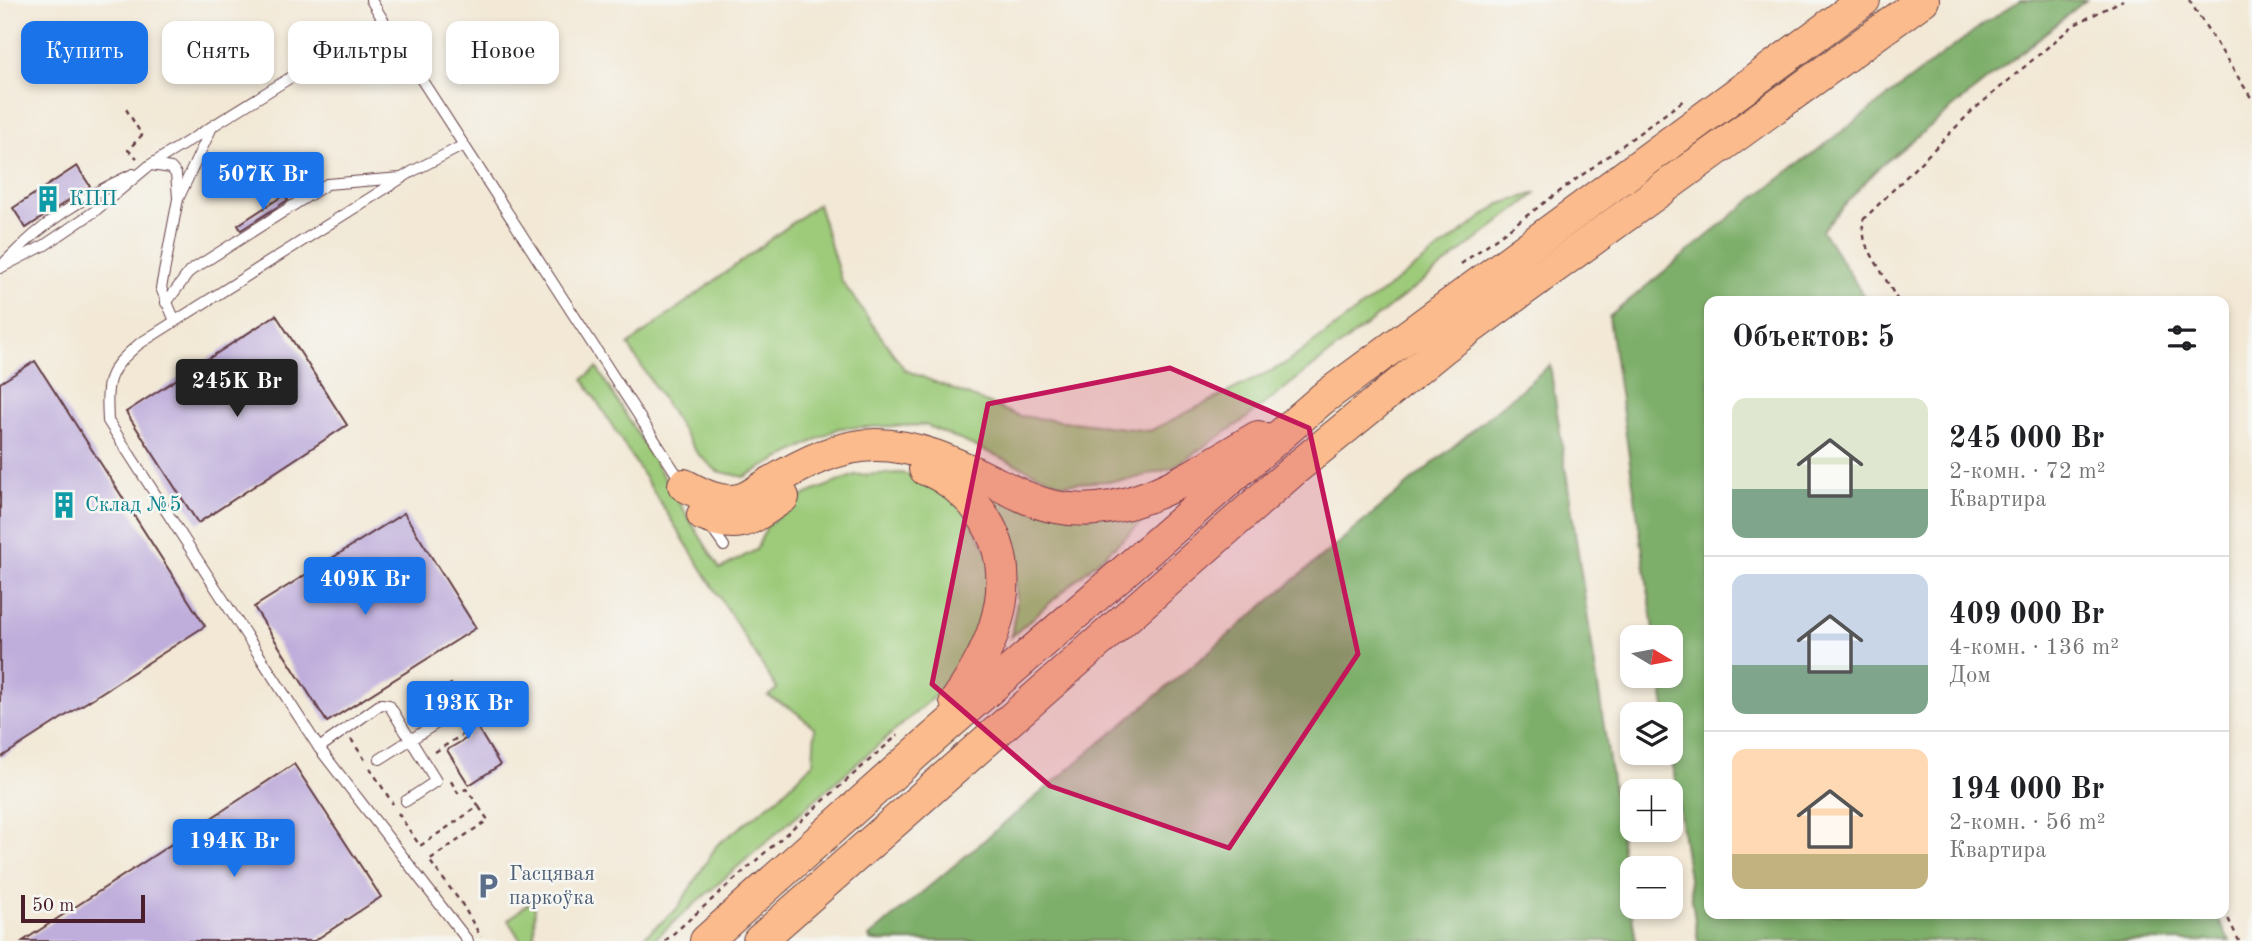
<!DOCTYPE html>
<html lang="ru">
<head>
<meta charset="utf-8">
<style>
  body { margin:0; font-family:"Old Standard TT",serif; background:#f6f6f6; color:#202124; height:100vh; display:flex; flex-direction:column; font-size:26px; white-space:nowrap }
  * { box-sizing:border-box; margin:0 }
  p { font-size:23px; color:#757577 }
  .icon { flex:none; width:38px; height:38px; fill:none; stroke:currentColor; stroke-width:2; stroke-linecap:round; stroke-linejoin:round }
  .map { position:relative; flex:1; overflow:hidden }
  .drawer { position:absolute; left:1704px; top:296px; width:525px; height:623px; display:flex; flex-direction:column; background:#fff; border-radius:14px; box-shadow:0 4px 10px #0003 }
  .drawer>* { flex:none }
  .guide { position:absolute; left:21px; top:21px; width:665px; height:63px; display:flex; gap:14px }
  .needle { width:46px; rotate:100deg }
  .controls { position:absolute; left:1620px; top:625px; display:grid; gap:14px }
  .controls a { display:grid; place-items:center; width:63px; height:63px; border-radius:14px; background:#fff; box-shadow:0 4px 10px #0003; font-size:35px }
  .scale { position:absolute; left:21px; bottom:18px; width:124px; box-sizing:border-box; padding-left:7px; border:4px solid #4a1f2b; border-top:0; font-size:19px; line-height:24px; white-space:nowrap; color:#4a1f2b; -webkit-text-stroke:5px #f6f6f2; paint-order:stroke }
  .price { position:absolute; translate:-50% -60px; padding:0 16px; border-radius:7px; background:#1a73e8; color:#fff; font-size:23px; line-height:46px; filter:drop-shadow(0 2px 4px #0008) }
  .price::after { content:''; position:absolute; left:50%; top:42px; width:21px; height:16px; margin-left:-10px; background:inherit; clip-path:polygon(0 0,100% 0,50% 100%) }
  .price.current { background:#222; color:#fff }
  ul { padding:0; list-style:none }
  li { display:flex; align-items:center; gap:21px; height:175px; padding:0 28px }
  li+li { border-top:2px solid #e0e0e0 }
  li span { display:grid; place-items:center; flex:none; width:196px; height:140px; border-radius:14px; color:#555 }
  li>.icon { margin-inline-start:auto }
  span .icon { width:84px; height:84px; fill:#fffc; stroke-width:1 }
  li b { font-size:30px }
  h2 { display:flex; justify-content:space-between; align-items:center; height:84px; padding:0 28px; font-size:30px }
  .tag { padding:0 24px; border-radius:14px; background:#fff; box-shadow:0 4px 10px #0003; font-size:24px; line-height:63px }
  .tag.current { background:#1a73e8; color:#fff }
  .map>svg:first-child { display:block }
</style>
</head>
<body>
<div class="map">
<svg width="2252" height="941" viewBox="0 0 2252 941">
  <rect width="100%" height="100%" fill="#f6f6f2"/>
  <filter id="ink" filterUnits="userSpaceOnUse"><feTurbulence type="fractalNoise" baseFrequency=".0143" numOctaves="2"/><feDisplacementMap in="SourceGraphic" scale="14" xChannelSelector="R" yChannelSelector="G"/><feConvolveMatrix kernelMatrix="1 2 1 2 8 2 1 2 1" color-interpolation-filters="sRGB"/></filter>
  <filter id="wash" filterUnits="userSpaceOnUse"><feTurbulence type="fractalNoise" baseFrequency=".00686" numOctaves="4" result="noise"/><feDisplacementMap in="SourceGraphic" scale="28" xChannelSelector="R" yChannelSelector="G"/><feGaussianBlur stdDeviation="1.57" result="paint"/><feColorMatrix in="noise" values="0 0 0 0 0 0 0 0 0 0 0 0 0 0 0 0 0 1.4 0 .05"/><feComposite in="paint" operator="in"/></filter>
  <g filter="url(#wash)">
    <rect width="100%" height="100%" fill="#f2e8d5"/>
    <!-- green -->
    <g fill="#9dcb7a" stroke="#747552" stroke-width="2">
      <polygon points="1537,193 1244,420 1172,468 1128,480 1061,484 926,425 839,428 744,477 717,471 697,453 628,345 818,204 841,280 905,370 1019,416 1150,431 1285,364 1500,204"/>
      <polygon points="597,368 720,569 756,550 767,526 806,494 855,475 900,473 932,478 956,497 994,562 979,644 951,682 652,941 639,941 677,909 717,845 779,797 813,763 815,728 792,709 768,696 777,689 583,379"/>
      <polygon points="956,474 1156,510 1011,637 1017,601 1014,562"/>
      <polygon points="535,898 534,941 521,941 508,920"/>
    </g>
    <!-- forest -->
    <g fill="#7eaf6a" stroke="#64674a" stroke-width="2">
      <polygon points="2021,0 2086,0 1876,170 1822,230 1867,301 1710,301 1710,914 2215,914 2230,941 1698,941 1671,753 1671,714 1666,714 1660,676 1671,676 1671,637 1655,637 1609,317 1740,209 1982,25"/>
      <polygon points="1550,365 1636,941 871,941 869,937"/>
    </g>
    <g id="blocks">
      <!-- building -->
      <g fill="#bfaedb">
        <polygon points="77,166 90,186 26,228 13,208"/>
        <polygon points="284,195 288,200 241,230 238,225"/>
        <polygon points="276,315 347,425 198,523 126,412"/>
        <polygon points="35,361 205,626 0,758 0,383"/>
        <polygon points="404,513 476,628 327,722 254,607"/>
        <polygon points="451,684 500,765 469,785 447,750 467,738 438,692"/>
        <polygon points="294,764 381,897 314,941 23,941"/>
      </g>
    </g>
  </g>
  <g filter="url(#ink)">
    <use href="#blocks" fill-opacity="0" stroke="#633d44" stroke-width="2"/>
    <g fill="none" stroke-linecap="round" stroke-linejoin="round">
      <defs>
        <g id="service">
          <polyline points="383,20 681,481"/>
          <path d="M 464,145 L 413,171 L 139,344 C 107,371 106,379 108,421 L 319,748 L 468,941"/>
          <polyline points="151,165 171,168 176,174 178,197"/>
          <path d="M 5,262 C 45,221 81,198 133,174"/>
          <polyline points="0,268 45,245 95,211 150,165 383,20 371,0"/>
          <polyline points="166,303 190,271 327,184 401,178"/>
          <polyline points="175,321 161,288 178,199 212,127"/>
          <polyline points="710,526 724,546"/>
          <polyline points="319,748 381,704 389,705 436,781 406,801"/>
          <polyline points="380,759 445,718"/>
        </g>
        <g id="trunk">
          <path d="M 925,469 C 944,475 959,488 973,503 C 1027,566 998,642 956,701"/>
          <path d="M 684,485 C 701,494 719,504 739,500 C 750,498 762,487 772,482 C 804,463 839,445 876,445 C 918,445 956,464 992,481 C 1012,491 1034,503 1056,507 C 1130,522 1197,472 1258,437"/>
          <path d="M 703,515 C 742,531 751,518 783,497"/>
          <polyline points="706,941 925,745 1322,399 1864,0"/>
          <polyline points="759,941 1296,468 1443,348 1923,0"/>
        </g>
      </defs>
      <!-- service casing -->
      <use href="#service" stroke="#633d44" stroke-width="12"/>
      <!-- trunk casing -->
      <use href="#trunk" stroke="#633d44" stroke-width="34"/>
      <!-- path -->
      <g stroke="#633d44" stroke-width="2.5" stroke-dasharray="5 5" stroke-linecap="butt">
        <polyline points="2189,0 2252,99"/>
        <polyline points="126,109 142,135 128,150 137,158"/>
        <polyline points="1461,264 1684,100"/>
        <polyline points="1898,301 1865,243 1862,221 1971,112 2074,25 2123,0"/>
        <polyline points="351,739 367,763"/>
        <polyline points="435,752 476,726"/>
        <polyline points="370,768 393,804"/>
        <polyline points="479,807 488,820 429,860 462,904 481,937"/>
        <polyline points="398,813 420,846 479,806 466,789 458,793 449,778"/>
        <polyline points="2224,910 2239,941"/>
        <polyline points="665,941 898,735"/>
      </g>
      <!-- service -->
      <use href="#service" stroke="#fff" stroke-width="10"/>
      <!-- trunk -->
      <use href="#trunk" stroke="#fbbb8c" stroke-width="32"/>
    </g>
  </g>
  <!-- marked area -->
  <path fill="#c2185b" fill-opacity="0.2" stroke="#c2185b" stroke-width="5" stroke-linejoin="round" d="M 1170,368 L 1309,428 L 1358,654 L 1229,848 L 1050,786 L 932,684 L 988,404 Z"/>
  <!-- icons -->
  <defs>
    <symbol id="building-bare" viewBox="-9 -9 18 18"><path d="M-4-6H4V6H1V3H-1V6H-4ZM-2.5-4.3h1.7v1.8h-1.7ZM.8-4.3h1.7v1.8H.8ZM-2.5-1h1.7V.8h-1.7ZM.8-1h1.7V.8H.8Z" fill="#0f9aa8" stroke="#f6f6f2" stroke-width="2.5" paint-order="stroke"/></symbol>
    <symbol id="parking-bare" viewBox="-9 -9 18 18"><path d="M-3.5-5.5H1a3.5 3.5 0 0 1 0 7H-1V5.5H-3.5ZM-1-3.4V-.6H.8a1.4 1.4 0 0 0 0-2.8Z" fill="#5c6f8a" stroke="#f6f6f2" stroke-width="2.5" paint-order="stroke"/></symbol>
  </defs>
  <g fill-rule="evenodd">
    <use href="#building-bare" x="29" y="180" width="38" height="38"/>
    <use href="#building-bare" x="45" y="486" width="38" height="38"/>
    <use href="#parking-bare" x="469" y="867" width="38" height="38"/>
  </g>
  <g text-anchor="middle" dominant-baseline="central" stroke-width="5" stroke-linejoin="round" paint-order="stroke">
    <!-- culture labels -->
    <g font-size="21" fill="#0d838f" stroke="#f6f6f2" text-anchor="start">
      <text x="69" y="199">КПП</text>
      <text x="85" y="505">Склад №5</text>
    </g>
    <!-- service labels -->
    <g font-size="21" fill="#4e5e75" stroke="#f6f6f2" text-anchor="start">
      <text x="509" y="874">Гасцявая<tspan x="509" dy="24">паркоўка</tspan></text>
    </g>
  </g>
</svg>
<div class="controls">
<a><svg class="needle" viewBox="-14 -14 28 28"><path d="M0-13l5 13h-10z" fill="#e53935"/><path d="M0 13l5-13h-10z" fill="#757577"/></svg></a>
<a><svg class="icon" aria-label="layers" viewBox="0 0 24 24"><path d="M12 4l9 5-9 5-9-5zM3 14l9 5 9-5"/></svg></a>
<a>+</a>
<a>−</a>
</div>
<div class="scale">50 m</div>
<b class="price" style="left:263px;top:212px">507K Br</b>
<b class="price current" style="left:237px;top:419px">245K Br</b>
<b class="price" style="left:365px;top:617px">409K Br</b>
<b class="price" style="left:468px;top:741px">193K Br</b>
<b class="price" style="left:234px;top:879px">194K Br</b>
<div class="guide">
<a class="tag current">Купить</a>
<a class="tag">Снять</a>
<a class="tag">Фильтры</a>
<a class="tag">Новое</a>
</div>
<section class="drawer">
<h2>Объектов: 5<svg class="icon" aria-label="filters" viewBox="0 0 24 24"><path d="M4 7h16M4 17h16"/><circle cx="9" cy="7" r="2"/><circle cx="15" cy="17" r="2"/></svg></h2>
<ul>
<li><span style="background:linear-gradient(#dfe7d0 65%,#7fa58c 0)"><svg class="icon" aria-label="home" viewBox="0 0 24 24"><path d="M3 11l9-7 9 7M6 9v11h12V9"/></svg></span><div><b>245 000 Br</b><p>2-комн. · 72 m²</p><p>Квартира</p></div></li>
<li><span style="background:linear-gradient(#c9d6e8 65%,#7fa58c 0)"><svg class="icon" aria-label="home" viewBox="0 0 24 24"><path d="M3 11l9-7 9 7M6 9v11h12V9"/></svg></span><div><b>409 000 Br</b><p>4-комн. · 136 m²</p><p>Дом</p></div></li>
<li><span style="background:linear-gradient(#ffd9b3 75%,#c2b280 0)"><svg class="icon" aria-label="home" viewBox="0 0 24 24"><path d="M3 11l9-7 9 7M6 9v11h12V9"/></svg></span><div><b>194 000 Br</b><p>2-комн. · 56 m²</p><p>Квартира</p></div></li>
</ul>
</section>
</div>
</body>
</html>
